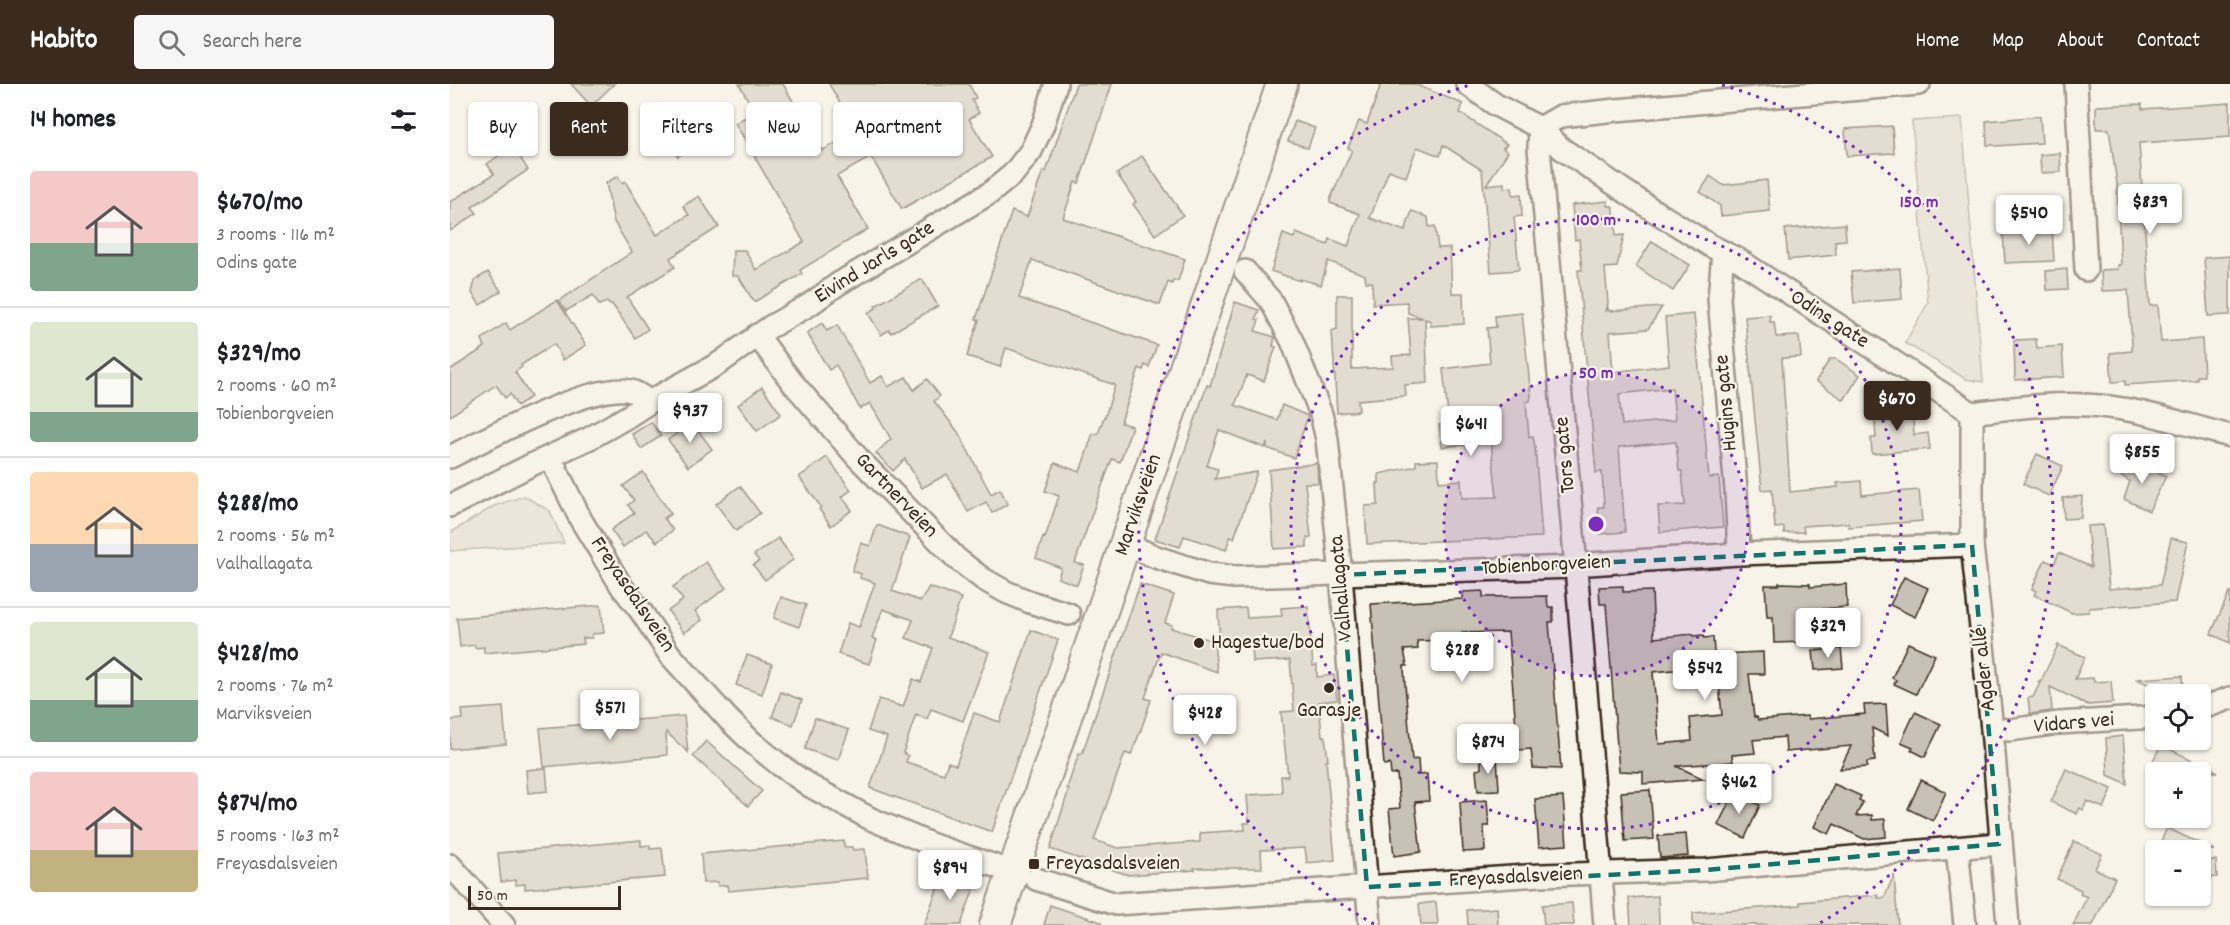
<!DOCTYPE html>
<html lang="en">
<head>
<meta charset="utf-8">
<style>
  body { margin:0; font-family:Dekko,sans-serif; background:#f6f6f6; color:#202124; height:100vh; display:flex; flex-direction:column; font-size:22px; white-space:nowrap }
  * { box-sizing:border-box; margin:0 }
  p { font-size:20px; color:#757577 }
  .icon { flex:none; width:33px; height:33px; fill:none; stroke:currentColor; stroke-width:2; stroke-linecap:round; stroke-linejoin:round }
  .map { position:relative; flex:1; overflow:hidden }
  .panel { display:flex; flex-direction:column; background:#fff; width:450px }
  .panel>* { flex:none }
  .hud { position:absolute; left:18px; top:18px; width:570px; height:54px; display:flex; gap:12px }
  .fabs { position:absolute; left:1695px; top:600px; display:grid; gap:12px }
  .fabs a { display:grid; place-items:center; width:66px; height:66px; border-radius:6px; background:#fff; box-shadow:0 2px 4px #0004; font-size:30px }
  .scale { position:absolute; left:18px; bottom:15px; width:153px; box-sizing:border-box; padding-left:6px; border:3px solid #3b2a1e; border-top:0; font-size:16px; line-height:21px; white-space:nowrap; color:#3b2a1e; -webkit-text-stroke:4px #f7f3e8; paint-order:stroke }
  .price { position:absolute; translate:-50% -51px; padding:0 14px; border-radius:6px; background:#fff; color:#222; font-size:20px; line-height:39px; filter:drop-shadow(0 2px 3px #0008) }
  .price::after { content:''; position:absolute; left:50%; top:36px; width:18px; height:14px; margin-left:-9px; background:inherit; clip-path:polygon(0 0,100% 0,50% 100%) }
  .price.current { background:#3b2a1e; color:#fff }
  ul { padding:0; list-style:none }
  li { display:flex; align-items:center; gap:18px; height:150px; padding:0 30px }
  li+li { border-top:2px solid #e0e0e0 }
  li span { display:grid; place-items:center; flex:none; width:168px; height:120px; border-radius:6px; color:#555 }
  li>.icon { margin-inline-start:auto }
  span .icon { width:72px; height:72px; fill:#fffc; stroke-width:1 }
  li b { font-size:26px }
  h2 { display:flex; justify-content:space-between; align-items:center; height:72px; padding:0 30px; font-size:26px }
  .pill { padding:0 21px; border-radius:6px; background:#fff; box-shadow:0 2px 4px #0004; font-size:21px; line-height:54px }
  .pill.current { background:#3b2a1e; color:#fff }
  header { display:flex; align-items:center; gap:36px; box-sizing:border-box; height:84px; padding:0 30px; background:#3b2a1e; color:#fff }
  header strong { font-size:28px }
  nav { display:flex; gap:33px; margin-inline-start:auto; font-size:21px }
  .search { width:420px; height:54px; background:#f6f6f6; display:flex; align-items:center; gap:15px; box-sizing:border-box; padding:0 21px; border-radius:6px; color:#757577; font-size:22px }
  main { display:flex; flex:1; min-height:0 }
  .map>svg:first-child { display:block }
</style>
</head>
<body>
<header>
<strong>Habito</strong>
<div class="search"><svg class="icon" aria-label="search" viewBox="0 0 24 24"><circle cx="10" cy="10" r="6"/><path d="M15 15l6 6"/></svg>Search here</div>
<nav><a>Home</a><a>Map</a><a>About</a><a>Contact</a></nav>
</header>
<main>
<section class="panel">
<h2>14 homes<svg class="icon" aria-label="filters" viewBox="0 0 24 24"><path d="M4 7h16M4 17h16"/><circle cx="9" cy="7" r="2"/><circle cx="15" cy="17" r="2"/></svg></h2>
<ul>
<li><span style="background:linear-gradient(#f6c9c9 60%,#7fa58c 0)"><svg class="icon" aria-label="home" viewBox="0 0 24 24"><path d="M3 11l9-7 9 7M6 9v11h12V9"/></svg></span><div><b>$670/mo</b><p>3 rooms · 116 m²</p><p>Odins gate</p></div></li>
<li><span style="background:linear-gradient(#dfe7d0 75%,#7fa58c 0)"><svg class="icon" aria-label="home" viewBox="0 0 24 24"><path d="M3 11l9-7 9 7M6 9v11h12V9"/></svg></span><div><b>$329/mo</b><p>2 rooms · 60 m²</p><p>Tobienborgveien</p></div></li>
<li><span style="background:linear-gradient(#ffd9b3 60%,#9aa5b1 0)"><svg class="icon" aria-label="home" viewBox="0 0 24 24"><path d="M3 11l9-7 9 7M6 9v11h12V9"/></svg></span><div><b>$288/mo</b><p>2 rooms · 56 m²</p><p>Valhallagata</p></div></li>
<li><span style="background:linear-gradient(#dfe7d0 65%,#7fa58c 0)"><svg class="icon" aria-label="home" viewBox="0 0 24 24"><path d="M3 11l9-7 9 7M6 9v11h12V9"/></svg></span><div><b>$428/mo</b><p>2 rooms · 76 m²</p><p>Marviksveien</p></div></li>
<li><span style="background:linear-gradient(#f6c9c9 65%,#c2b280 0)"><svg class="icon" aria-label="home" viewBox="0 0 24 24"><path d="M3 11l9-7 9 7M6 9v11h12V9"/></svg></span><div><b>$874/mo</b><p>5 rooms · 163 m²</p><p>Freyasdalsveien</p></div></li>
</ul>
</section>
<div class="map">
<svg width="1780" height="841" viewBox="0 0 1780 841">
  <rect width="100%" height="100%" fill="#f7f3e8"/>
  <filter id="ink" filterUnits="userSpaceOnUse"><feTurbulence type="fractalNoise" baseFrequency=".0167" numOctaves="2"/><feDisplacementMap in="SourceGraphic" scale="12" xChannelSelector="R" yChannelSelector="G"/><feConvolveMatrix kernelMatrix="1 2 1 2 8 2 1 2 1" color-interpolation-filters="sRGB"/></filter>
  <g filter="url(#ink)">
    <!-- green -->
    <g fill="#dbd6cb" stroke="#8b8074" stroke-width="1.5">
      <polygon points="1512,34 1533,298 1516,295 1455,259 1478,219 1462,37"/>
      <polygon points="74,412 100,427 114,459 0,467 0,449 44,422"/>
    </g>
    <!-- building -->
    <g fill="#c8c1b6" stroke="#3b2a1e" stroke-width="1.5" fill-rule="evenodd">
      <polygon points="121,0 164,0 141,22"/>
      <polygon points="289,0 333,0 372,67 406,47 379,0 519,0 526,14 522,16 529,29 519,35 542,73 452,125 421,73 387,92 418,145 350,186 352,190 304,218 290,195 288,192 282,192 283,166 295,166 306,186 354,158 285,39 305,28"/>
      <polygon points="626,0 662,0 629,99 625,98 613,134 735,175 728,197 723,196 722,200 718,198 710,221 582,176 569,214 707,261 699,283 695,281 693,286 689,284 672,335 671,339 682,342 670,378 662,375 644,424 625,479 634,481 627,501 608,494 611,484 586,474 593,453 595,454 609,412 595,407 605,379 630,388 643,349 648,350 654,333 655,333 665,301 556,264 550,283 517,272 529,236 526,235 562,127 577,133 593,87 596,88"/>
      <polygon points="931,0 964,0 1013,20 1010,29 1057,60 1053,64 1058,68 1036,101 1054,99 1054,104 1062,103 1063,111 1071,110 1072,132 1064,133 1069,186 1041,188 1032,86 993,61 990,72 967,63 956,93 939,86 920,134 955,147 962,127 978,133 979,143 985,142 988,164 1000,164 1002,209 1013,209 1014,240 980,242 981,237 975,235 978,299 955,301 956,312 908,316 909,327 887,329 882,247 887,245 887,211 902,211 902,285 943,283 942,272 961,271 958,234 973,234 958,229 957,218 923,220 922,198 916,198 915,191 878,177 871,201 850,195 850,197 821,187 833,150 844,154 846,149 878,161 880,155 898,162 910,130 880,119 880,116 902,66 898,64 909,37 917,40"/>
      <polygon points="1780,19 1780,53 1689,59 1700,222 1708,221 1711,258 1752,255 1754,292 1747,292 1747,296 1675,301 1675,297 1662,298 1660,269 1682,267 1682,259 1678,206 1652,207 1651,186 1668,185 1668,181 1671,181 1667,100 1659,45 1646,45 1646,22 1692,20 1692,25"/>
      <polygon points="221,28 232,39 241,29 255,43 245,53 247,54 228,73 202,47"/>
      <polygon points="1590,32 1592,59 1545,62 1544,61 1537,61 1536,37"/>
      <polygon points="845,37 865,44 858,64 838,57"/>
      <polygon points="1442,42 1444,69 1397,72 1395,45"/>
      <polygon points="63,62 78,86 22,123 27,129 0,147 0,118 44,90 37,80"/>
      <polygon points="1610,69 1611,88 1591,89 1590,71"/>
      <polygon points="692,72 733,131 705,151 683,120 686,118 667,90"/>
      <polygon points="168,92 172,99 175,97 207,151 239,131 233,122 249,112 269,143 220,174 225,183 177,213 198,245 185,254 162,220 160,221 157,218 149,221 143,211 116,227 109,217 182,168 164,138 156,99"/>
      <polygon points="1260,92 1273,101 1317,96 1320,127 1271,132 1270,122 1250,108"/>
      <path d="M 1158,117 L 1158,122 L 1162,122 L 1164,127 L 1166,152 L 1174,151 L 1167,183 L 1155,184 L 1158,219 L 1156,228 L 1158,224 L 1159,227 L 1212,223 L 1198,245 L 1160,248 L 1163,288 L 1219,281 L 1215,233 L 1244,230 L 1259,394 L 1269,393 L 1273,443 L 1210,448 L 1208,422 L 1235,421 L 1232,387 L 1229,387 L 1226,358 L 1169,363 L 1175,448 L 1150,450 L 1148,423 L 1154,423 L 1152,388 L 1146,389 L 1128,186 L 1132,186 L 1129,155 L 1125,156 L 1122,121 ZM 1222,304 L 1225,336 L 1172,341 L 1169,310 Z"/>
      <polygon points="1395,140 1396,156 1385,157 1386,171 1338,176 1335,145"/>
      <polygon points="1602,145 1604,177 1555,179 1553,148"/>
      <polygon points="1202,157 1240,181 1223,207 1186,182"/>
      <polygon points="1780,172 1780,231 1758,232 1754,174"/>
      <polygon points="1450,184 1452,215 1404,219 1401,188"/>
      <polygon points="1617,185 1618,205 1597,206 1596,187"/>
      <polygon points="38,188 51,207 30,221 22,209 25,196"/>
      <polygon points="472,195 488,222 441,249 439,246 431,251 418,229 426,224 425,222"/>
      <polygon points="107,216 136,261 113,276 104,260 71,281 72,283 65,288 81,313 67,322 60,310 55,314 46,301 0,332 0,286 35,263 32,255 56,239 60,246"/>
      <polygon points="785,218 809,226 806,235 809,236 805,247 825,253 823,262 826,263 814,297 797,291 785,321 827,336 832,321 858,332 844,374 817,364 817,359 815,364 769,346 757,382 768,385 765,395 807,388 784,454 780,453 776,466 734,452 730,463 705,455 757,301 760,302"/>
      <polygon points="1072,229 1081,311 1080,317 1076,318 1079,353 1083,352 1085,363 1092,453 917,460 915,422 928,421 927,399 929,399 929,390 966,382 966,377 988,376 989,398 1011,396 1012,414 1047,413 1041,358 992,363 989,341 999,340 993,285 1040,279 1037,244 1046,243 1045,232"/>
      <polygon points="1320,231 1320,238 1324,238 1326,253 1349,252 1351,273 1332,274 1340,408 1388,403 1387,399 1411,397 1412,411 1469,406 1472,437 1399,443 1398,439 1353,442 1354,448 1334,449 1334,443 1325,444 1322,405 1312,406 1295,233"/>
      <polygon points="372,239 377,247 387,241 420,299 432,292 438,303 456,293 464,306 477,295 490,312 484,317 508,348 541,410 550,405 558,420 542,429 536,418 518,428 497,390 472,404 455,375 443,387 426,369 441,355 420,319 410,325 386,281 379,286 357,249"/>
      <polygon points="1586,255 1587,264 1612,262 1614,293 1565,296 1564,256"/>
      <polygon points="1380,275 1386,275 1410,291 1394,316 1366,297"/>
      <polygon points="312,303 331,330 307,347 288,321"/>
      <polygon points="1462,321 1464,351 1478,349 1480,365 1422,370 1421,354 1426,354 1424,328 1444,326 1444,323"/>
      <polygon points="201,338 211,352 191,365 182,350"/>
      <polygon points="242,338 262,365 238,383 218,356"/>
      <polygon points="1587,370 1613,382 1599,412 1573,400"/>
      <polygon points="377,373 401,406 392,413 402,426 381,442 369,425 371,423 349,393"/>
      <polygon points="1679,376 1716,392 1699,427 1674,415 1680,397 1671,392"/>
      <polygon points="867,379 868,399 855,399 861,453 857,454 857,463 824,465 819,386"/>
      <polygon points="193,388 221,430 214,434 223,446 207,458 196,446 173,463 161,446 184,429 178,421 184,416 173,402"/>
      <polygon points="290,402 310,429 286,447 266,420"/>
      <polygon points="1632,412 1631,434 1614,435 1613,414"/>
      <polygon points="427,441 460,453 442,507 471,517 479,503 511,514 498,553 539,568 513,637 481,625 477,635 466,630 453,669 458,672 456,678 494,690 498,678 506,681 524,629 550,638 581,546 608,556 542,748 420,704 437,653 418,647 429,615 453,623 463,595 471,598 483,564 456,554 463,536 433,525 422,554 427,556 419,580 388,570 398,539 409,543 425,499 410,494 411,490 402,487 411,459 420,462"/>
      <polygon points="1653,441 1659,505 1710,501 1721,454 1738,458 1725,518 1639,524 1639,528 1622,529 1584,511 1586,507 1582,505 1595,476 1604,480 1609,469 1641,483 1637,442"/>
      <polygon points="328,454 344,475 315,496 303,481 309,477 304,471"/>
      <polygon points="256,478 276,504 245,527 252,536 234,549 218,527 233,516 223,503"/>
      <polygon points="1454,493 1478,504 1465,533 1440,521"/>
      <polygon points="1329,499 1360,500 1360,503 1396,500 1397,523 1360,526 1360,531 1354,532 1355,558 1324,559 1323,533 1317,533 1315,501 1329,501"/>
      <polygon points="690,500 724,511 715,539 722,541 721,544 764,557 767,588 711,568 695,614 701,616 692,643 681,671 675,669 644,756 668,764 750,758 750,749 795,746 794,739 799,739 797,711 832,709 831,692 838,692 831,628 844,627 840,576 803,578 802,561 770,563 768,526 796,524 797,534 832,532 831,524 858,522 863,582 867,581 867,593 884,591 887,616 869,618 872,652 875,652 878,676 876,676 885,776 857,779 855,764 811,766 812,784 744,784 745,786 678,791 600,765 619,705 617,704 629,669 632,670"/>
      <polygon points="1173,502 1173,508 1202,507 1204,554 1243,550 1243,552 1253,551 1254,554 1263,553 1265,582 1203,588 1209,660 1242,657 1240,634 1272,631 1266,570 1313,568 1314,590 1299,590 1304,633 1307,633 1308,636 1357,632 1358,635 1415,630 1414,621 1436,620 1438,652 1422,644 1425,677 1417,678 1417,683 1390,685 1401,662 1336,668 1335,653 1303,656 1305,669 1282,671 1283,678 1226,682 1254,695 1193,700 1193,688 1169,687 1156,520 1150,520 1149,503"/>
      <polygon points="1033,507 1033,513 1097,512 1098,523 1103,523 1103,538 1099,538 1111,685 1083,684 1081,665 1068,666 1058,548 1012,549 1012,551 999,552 999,556 967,557 968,565 954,566 957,582 954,582 955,601 962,676 968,675 969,691 977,690 979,717 965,718 971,768 944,772 939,725 950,724 947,690 941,691 940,680 934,681 921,520 1013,515 1013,508"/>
      <polygon points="1780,507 1780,559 1761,550"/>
      <polygon points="331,513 356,521 349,543 324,534"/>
      <polygon points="151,521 154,549 142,550 142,554 133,554 134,560 34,569 34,563 25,564 25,561 10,563 7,534"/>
      <polygon points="1458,559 1485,571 1466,610 1444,600 1446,596 1442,594"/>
      <polygon points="1608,561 1635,573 1625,595 1643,594 1644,598 1661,597 1663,619 1638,621 1600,603 1602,627 1580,630 1578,614 1583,613 1590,599 1588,598 1591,597"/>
      <polygon points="1391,564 1393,584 1365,586 1363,567"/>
      <polygon points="297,571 322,580 312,610 286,601"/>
      <polygon points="1732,592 1733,609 1718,610 1687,595"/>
      <polygon points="331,608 352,616 343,641 322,633"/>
      <polygon points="53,623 56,660 0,665 0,636 13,635 12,626"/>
      <polygon points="1465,628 1491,640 1475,673 1461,666 1463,663 1451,658"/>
      <polygon points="234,632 238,668 216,648 217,671 94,683 90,644"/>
      <polygon points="365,634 399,646 388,676 355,665"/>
      <polygon points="1673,652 1677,700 1658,691 1656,654"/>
      <polygon points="256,657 312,707 298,722 243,672"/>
      <polygon points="1710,663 1714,665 1715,663 1768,688 1697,688"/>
      <polygon points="1031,673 1047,673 1049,706 1028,707 1026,686 1031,685"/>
      <polygon points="96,684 98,707 78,709 76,686"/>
      <polygon points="1616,685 1662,705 1654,724 1637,717 1633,726 1630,724 1627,730 1601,718"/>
      <polygon points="1471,696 1496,708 1483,737 1458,725"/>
      <polygon points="1384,700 1411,712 1409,716 1413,718 1406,732 1422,731 1422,736 1435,735 1436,753 1414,755 1384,740 1379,750 1364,743"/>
      <polygon points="1200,706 1204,755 1175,757 1171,708"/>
      <polygon points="1284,709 1310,721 1295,754 1268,741"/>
      <polygon points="1113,713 1117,761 1089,763 1085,715"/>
      <polygon points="1037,716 1039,742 1034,742 1035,767 1013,768 1010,718"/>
      <polygon points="1717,744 1764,766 1707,766"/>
      <polygon points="1236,750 1238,772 1210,774 1208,752"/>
      <polygon points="191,756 191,762 200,761 200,765 212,764 215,793 75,805 75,800 66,801 65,796 51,798 48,769"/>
      <polygon points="394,757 394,763 402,763 403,766 415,765 418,794 278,807 277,801 268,802 268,798 253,799 251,770"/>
      <polygon points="1624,757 1652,770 1645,785 1665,794 1643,841 1623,841 1637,813 1630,810 1631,806 1607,795"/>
      <polygon points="1766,776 1767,793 1752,794 1750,778"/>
      <polygon points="494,786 515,793 512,800 524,804 514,832 511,841 474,841"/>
      <polygon points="1444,791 1448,841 1243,841 1243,829 1350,821 1350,818 1428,811 1428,814 1434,814"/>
      <polygon points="1208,812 1209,841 1181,841 1179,814"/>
      <polygon points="986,818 988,841 971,841 969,820"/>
      <polygon points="1122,819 1124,841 1094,841 1092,821"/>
      <polygon points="600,821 651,838 651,841 594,841"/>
      <polygon points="1047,824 1048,841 1018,841 1017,826"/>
    </g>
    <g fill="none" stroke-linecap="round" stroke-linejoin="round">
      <defs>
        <g id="street">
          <path d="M 1017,0 L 1046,21 L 1090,44 L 1112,65 L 1203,126 L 1261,162 L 1289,176 L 1522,329 C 1568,323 1613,317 1659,323 C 1700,328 1740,342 1780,352"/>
          <polyline points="1626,0 1636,186"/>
          <polyline points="1273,168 1269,215 1286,406 1289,470"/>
          <polyline points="795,187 821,217 842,257 871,330 877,355 891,491 920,841"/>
          <polyline points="307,251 342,298 408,374 507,475 533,495 556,508 580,518 619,530"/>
          <polyline points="1522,329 1522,461 1542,645 1558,841"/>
          <path d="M 0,373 C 34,356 149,294 184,308 C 190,310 195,315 200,318"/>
          <polyline points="100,373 131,436 172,503 190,526 220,571 279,636 303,659 330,681 360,702 421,735 483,761 563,788"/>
          <polyline points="0,422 79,382 140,354 177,333 206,314 268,280 320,243 359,221 388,200 540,109 563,90 581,67 593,41 606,0"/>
          <polyline points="676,460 706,473 759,490 784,493 1126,483 1139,480 1289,470 1522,461"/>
          <polyline points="1750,625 1780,614"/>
          <polyline points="1542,645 1560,646 1609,639 1706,633"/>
          <polyline points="1507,764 1515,841"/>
          <polyline points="0,781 54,841"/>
          <polyline points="586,795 666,820 1091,791 1256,786 1549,760"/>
          <polyline points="1155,841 1126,483 1089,64 1090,44 1111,32 1166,26 1469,0"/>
        </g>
        <polyline id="secondary" points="545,841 832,0"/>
      </defs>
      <!-- street casing -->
      <use href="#street" stroke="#3b2a1e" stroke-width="26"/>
      <!-- secondary casing -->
      <use href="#secondary" stroke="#3b2a1e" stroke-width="34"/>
      <!-- street -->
      <use href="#street" stroke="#f7f3e8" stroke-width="21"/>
      <!-- secondary -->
      <use href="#secondary" stroke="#f7f3e8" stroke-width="30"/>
    </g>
  </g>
  <!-- marked area -->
  <path d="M0 0H1780V841H0ZM 1522,461 L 1549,760 L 1256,786 L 917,803 L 891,491 Z" fill="#f7f3e8" fill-opacity=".55" fill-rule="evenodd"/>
  <path fill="none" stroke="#0f766e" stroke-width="4.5" stroke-dasharray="12 8" stroke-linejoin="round" d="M 1522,461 L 1549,760 L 1256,786 L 917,803 L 891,491 Z"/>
  <!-- distance rings -->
  <circle cx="1146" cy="440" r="152" fill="#7b2cbf" fill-opacity=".12"/>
  <g fill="none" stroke="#7b2cbf" stroke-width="3" stroke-dasharray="3 6">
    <circle cx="1146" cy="440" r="152"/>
    <circle cx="1146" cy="440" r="305"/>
    <path d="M924 840A457 457 0 0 1 1020 1M1272 1A457 457 0 0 1 1368 840"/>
  </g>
  <!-- markers -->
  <g fill="#3b2a1e" stroke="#f7f3e8" stroke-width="2">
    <circle cx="749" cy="559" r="6"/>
    <circle cx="879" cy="604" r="6"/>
    <rect x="578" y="774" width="12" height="12" rx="3"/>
  </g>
  <g text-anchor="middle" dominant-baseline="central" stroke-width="4.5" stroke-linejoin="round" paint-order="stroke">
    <!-- street labels -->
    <g font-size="22" fill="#3b2a1e" stroke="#f7f3e8">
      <text transform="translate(425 179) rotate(-32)">Eivind Jarls gate</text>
      <text transform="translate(1379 236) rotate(33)">Odins gate</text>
      <text transform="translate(1277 319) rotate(-95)">Hugins gate</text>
      <text transform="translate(1116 371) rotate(-95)">Tors gate</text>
      <text transform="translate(446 412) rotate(46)">Gartnerveien</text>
      <text transform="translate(689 421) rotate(-71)">Marviksveien</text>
      <text transform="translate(1096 482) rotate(-3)">Tobienborgveien</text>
      <text transform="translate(892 504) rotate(-95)">Valhallagata</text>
      <text transform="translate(182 511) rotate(56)">Freyasdalsveien</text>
      <text transform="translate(1535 585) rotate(-96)">Agder allé</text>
      <text transform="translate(1624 640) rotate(-5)">Vidars vei</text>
      <text transform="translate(1066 794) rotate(-3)">Freyasdalsveien</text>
    </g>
    <!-- poi labels -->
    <g font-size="22" fill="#3b2a1e" stroke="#f7f3e8" text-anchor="start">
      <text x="761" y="559">Hagestue/bod</text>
      <text x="879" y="627" text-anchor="middle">Garasje</text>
      <text x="596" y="780">Freyasdalsveien</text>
    </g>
  </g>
  <circle cx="1146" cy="440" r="9" fill="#7b2cbf" stroke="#f7f3e8" stroke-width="3"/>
  <g font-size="18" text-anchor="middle" font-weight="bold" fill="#7b2cbf" stroke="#f7f3e8" stroke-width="4.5" stroke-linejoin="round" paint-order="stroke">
    <text x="1469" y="123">150 m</text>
    <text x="1146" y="141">100 m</text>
    <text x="1146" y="294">50 m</text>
  </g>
</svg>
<div class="fabs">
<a><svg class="icon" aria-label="locate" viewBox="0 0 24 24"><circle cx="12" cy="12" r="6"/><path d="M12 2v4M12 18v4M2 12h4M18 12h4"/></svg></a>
<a>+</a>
<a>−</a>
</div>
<div class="scale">50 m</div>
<b class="price" style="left:1700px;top:151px">$839</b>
<b class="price" style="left:1579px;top:162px">$540</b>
<b class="price current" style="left:1447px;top:348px">$670</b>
<b class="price" style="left:240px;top:360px">$937</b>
<b class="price" style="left:1021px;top:373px">$641</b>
<b class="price" style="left:1692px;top:401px">$855</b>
<b class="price" style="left:1378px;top:575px">$329</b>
<b class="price" style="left:1012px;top:599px">$288</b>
<b class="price" style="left:1255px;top:617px">$542</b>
<b class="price" style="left:160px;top:657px">$571</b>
<b class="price" style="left:755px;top:662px">$428</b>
<b class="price" style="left:1038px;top:691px">$874</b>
<b class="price" style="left:1289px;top:731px">$462</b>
<b class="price" style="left:500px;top:817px">$894</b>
<div class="hud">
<a class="pill">Buy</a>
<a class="pill current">Rent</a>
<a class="pill">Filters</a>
<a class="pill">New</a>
<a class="pill">Apartment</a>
</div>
</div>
</main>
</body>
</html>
